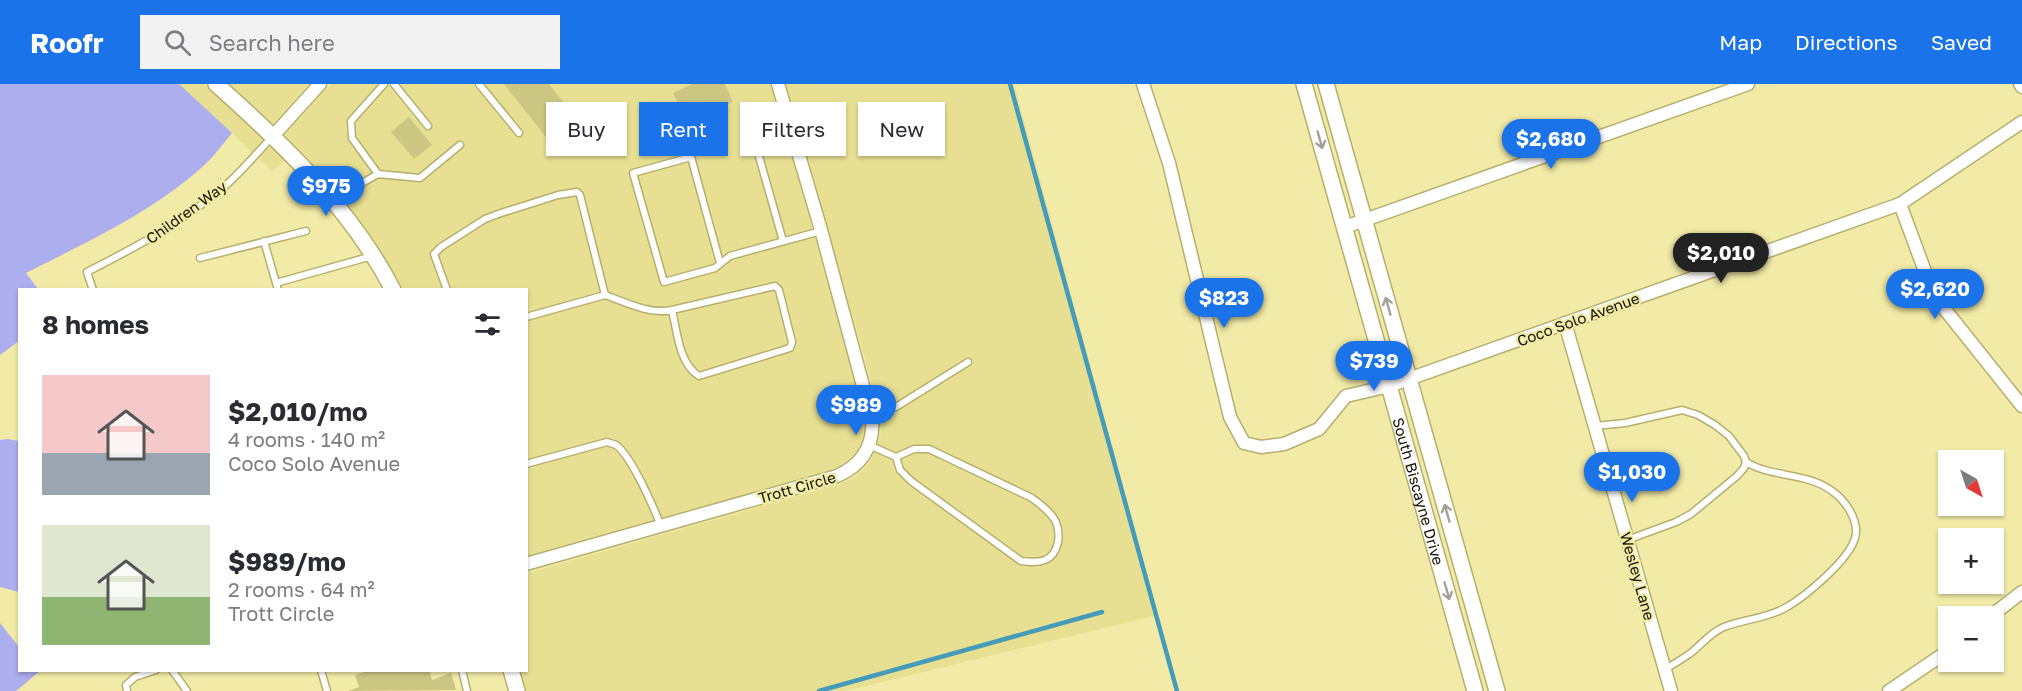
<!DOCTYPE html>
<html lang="en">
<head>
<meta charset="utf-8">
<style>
  body { margin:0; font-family:"Golos Text",sans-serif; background:#f2f2f3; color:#2b2b33; height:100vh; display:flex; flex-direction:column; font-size:22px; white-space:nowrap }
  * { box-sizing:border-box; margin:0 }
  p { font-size:20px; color:#7c7c81 }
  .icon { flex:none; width:33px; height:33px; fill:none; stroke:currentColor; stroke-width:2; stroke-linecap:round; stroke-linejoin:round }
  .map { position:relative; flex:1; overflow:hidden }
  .sheet { position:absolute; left:18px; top:204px; width:510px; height:384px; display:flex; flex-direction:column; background:#fff; border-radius:0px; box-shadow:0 2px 4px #0004 }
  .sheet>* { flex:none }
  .guide { position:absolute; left:546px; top:18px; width:570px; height:54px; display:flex; gap:12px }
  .needle { width:39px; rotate:141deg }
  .buttons { position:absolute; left:1938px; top:366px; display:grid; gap:12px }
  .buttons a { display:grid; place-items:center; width:66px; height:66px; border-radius:0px; background:#fff; box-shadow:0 2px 4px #0004; font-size:30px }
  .price { position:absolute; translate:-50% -51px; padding:0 14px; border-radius:21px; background:#1a73e8; color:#fff; font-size:20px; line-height:39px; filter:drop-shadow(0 2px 3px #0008) }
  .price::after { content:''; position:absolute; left:50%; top:36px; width:18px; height:14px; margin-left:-9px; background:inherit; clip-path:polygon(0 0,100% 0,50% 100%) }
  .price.active { background:#222; color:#fff }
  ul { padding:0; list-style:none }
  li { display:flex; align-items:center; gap:18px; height:150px; padding:0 24px }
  li span { display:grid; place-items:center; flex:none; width:168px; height:120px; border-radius:0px; color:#555 }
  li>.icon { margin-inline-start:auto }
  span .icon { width:72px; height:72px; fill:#fffc; stroke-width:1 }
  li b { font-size:26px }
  h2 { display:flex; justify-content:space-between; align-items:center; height:72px; padding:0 24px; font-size:26px }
  .chip { padding:0 21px; border-radius:0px; background:#fff; box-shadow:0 2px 4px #0004; font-size:21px; line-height:54px }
  .chip.active { background:#1a73e8; color:#fff }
  header { display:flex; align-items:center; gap:36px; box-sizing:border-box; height:84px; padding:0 30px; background:#1a73e8; color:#fff }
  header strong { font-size:28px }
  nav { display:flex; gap:33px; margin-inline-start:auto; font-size:21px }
  .search { width:420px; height:54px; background:#f2f2f3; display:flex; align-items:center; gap:15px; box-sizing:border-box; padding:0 21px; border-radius:0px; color:#7c7c81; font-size:22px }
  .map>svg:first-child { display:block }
</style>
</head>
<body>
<header>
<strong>Roofr</strong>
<div class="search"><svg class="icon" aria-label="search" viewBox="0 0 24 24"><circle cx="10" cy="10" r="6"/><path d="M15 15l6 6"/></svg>Search here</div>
<nav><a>Map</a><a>Directions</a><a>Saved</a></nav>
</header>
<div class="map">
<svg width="2022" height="607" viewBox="0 0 2022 607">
  <rect width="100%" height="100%" fill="#f2eba7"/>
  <!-- built -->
  <g fill="#e7e093">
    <polygon points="179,0 205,0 268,57 286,76 272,87"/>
    <polygon points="227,0 309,0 272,41"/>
    <polygon points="331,0 770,0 778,22 851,282 864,335 863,356 858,366 844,380 834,385 527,472 526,206 401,205 370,153 339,111 284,52"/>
    <polygon points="786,0 1014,0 1158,531 845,607 525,607 519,587 526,586 527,489 840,400 853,394 863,386 871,376 877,363 881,347 880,335 866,279"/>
  </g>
  <!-- green -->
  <g fill="#acaeee">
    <path d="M 0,0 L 179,0 L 232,49 C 222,61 213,74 201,84 C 149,130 87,158 26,189 L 38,205 L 20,206 L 19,257 L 0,271 Z"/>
    <polygon points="7,355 19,357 19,508 0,503 0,356"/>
    <polygon points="0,539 19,563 20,586 40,587 16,607 0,607"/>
  </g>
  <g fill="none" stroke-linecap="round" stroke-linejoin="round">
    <!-- stream -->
    <g stroke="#449cba" stroke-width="4.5">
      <polyline points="1010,0 1177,607"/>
      <polyline points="819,607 1102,528"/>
    </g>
  </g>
  <!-- building -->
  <g fill="#ccc683">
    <polygon points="504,0 549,0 577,35 549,57"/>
    <polygon points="692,0 725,0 733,18 688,40 673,9"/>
    <polygon points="409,33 432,61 414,75 391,48"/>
    <polygon points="370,586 429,586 432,596 451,589 456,606 348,607 359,603 355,591"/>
  </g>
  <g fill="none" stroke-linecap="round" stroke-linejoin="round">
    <defs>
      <g id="service">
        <polyline points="394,0 428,42"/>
        <polyline points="479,0 519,49"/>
        <polyline points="378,90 352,54 351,37 384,0"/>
        <polyline points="334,115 378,90 420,94 460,61"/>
        <polyline points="264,157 276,199"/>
        <polyline points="783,157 758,69 796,60"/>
        <polyline points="200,174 306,147"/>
        <polyline points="720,179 691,73 633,89 664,198 715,184 730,172 821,147"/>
        <path d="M 93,206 L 87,188 C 136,163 183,138 225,102 C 242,87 257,69 273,52"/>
        <polyline points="278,206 276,199 372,172"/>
        <polyline points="447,206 434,170 441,163 485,135 498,130 558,111 577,108 580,111 605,211 526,233"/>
        <path d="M 605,211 C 625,218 650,231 672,226 C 677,247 679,280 699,292 L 790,264 L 792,258 L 779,206 L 775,202 L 672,226"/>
        <polyline points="871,330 896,323 968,278"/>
        <polyline points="1595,342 1625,339 1682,326 1698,331 1715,341 1729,352 1744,372 1746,378 1744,384 1737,392 1691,430 1676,438 1627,456"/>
        <path d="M 869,361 L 896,373 L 900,386 L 911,397 L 1021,477 C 1029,478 1037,479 1045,476 C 1059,470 1061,451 1056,438 C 1051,428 1041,421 1032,414 L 929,365 L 914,365 L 896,373"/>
        <path d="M 526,380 L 607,358 C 609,359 614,360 616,361 C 632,373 653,422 661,442"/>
        <path d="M 1665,585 C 1674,580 1683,575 1692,568 C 1702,560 1711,548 1724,543 C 1744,535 1765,535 1785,524 C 1805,513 1849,476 1855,454 C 1860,437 1845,416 1832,407 C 1807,388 1772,394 1746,378"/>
        <polyline points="172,586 187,607"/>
        <polyline points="321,586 327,607"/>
        <polyline points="462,586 467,607"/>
        <polyline points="127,607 126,601 135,593 156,586"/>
      </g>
      <g id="minor">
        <polyline points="1143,0 1169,79 1230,333 1244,359 1261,363 1284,360 1319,345 1346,312 1389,302 1900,120 2022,38"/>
        <polyline points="2020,0 2022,3"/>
        <polyline points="273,52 320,0"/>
        <polyline points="1900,120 1926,190 1943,223 2022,322"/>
        <polyline points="1345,143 1748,0"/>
        <polyline points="1565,239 1671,607"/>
        <path d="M 526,480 L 837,392 C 862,381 874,362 872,335 L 821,146 L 778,0"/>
        <polyline points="1991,532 2022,508"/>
        <polyline points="1889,607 1948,567"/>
      </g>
      <g id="tertiary">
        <path d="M 216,0 C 283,60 351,124 393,206"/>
        <path id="s1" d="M 1304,0 L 1475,607"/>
        <polyline points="1326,0 1497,607"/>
        <polyline points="511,586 517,607"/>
      </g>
    </defs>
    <!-- service casing -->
    <use href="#service" stroke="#b6af6d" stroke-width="9"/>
    <!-- minor casing -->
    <use href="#minor" stroke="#b6af6d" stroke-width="15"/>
    <!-- tertiary casing -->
    <use href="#tertiary" stroke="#b6af6d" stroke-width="18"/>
    <!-- service -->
    <use href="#service" stroke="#fff" stroke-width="6"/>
    <!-- minor -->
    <use href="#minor" stroke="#fff" stroke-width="12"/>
    <!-- tertiary -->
    <use href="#tertiary" stroke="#fff" stroke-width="15"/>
  </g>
  <!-- one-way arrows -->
  <defs><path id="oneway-shaft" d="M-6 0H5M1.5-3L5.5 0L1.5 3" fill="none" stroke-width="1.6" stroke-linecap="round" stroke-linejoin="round" transform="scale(1.5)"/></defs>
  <g stroke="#a1a099">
    <use href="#oneway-shaft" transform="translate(1320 56) rotate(74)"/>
    <use href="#oneway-shaft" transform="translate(1388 222) rotate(-106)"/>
    <use href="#oneway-shaft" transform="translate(1447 429) rotate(-106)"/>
    <use href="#oneway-shaft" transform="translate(1447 507) rotate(74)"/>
  </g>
  <g text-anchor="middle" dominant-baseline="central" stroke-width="4.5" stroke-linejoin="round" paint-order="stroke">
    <!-- street labels -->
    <g font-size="15" fill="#141100" stroke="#f2eba7">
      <text transform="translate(186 128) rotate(-36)">Children Way</text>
      <text transform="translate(1578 235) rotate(-20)">Coco Solo Avenue</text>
      <text transform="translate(797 403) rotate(-16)">Trott Circle</text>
      <text stroke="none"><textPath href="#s1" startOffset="423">South Biscayne Drive</textPath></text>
      <text transform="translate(1638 492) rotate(74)">Wesley Lane</text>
    </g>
  </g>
</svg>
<div class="buttons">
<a><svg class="needle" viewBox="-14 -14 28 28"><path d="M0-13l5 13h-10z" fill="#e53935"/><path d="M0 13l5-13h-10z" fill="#7c7c81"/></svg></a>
<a>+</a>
<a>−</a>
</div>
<b class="price" style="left:1551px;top:86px">$2,680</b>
<b class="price" style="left:326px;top:133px">$975</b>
<b class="price active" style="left:1721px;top:200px">$2,010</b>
<b class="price" style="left:1935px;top:236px">$2,620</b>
<b class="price" style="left:1224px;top:245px">$823</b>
<b class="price" style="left:1374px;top:308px">$739</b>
<b class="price" style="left:856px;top:352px">$989</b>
<b class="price" style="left:1632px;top:419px">$1,030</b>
<div class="guide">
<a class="chip">Buy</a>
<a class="chip active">Rent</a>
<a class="chip">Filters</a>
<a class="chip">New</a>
</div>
<section class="sheet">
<h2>8 homes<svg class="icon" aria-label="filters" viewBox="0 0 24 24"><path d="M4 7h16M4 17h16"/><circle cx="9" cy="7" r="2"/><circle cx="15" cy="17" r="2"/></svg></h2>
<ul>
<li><span style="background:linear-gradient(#f6c9c9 65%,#9aa5b1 0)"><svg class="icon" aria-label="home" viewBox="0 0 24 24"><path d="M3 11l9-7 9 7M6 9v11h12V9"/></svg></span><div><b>$2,010/mo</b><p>4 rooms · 140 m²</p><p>Coco Solo Avenue</p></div></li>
<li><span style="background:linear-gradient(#dfe7d0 60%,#8fb573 0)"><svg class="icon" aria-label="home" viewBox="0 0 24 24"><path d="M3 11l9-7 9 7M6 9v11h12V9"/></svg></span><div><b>$989/mo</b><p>2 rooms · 64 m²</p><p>Trott Circle</p></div></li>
</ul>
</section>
</div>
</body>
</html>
